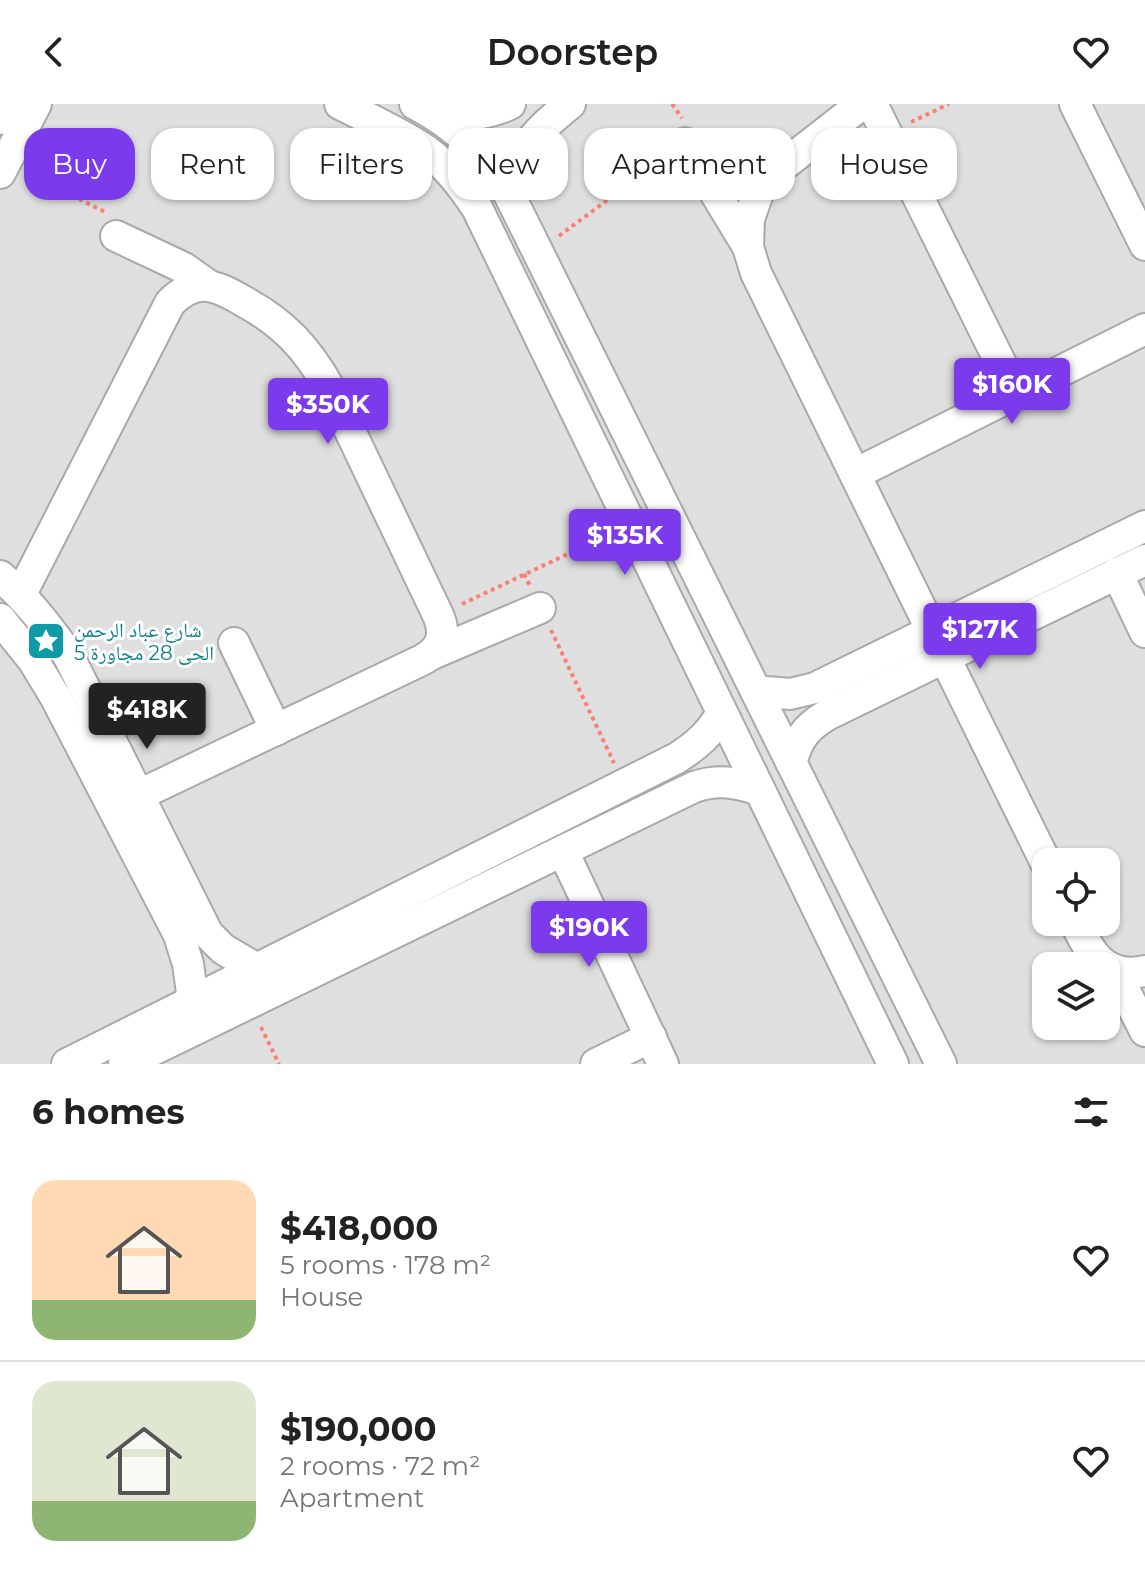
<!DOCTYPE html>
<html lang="en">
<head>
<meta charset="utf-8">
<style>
  body { margin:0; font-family:Montserrat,"Noto Naskh Arabic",sans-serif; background:#f6f6f6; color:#222; height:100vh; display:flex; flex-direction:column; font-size:30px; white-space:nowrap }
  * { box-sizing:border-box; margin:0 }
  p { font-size:26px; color:#767676 }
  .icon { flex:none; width:44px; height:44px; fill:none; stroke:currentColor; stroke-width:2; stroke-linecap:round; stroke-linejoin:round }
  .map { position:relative; height:960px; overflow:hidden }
  .panel { display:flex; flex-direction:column; background:#fff; flex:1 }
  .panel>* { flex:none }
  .hud { position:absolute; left:24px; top:24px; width:1098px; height:72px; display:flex; gap:16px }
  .tools { position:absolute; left:1032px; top:744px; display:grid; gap:16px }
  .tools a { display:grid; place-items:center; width:88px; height:88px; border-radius:16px; background:#fff; box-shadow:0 2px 6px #0004; font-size:40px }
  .price { position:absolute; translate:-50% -68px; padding:0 18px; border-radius:8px; background:#7c3aed; color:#fff; font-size:26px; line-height:52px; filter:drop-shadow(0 2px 4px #0008) }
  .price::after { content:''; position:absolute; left:50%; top:48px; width:24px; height:18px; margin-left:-12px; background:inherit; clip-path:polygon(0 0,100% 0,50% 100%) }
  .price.selected { background:#222; color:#fff }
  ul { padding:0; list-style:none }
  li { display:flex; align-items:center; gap:24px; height:200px; padding:0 32px }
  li+li { border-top:2px solid #e0e0e0 }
  li span { display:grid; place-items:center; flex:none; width:224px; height:160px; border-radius:24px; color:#555 }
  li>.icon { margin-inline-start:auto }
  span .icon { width:96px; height:96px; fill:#fffc; stroke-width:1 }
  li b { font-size:34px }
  h2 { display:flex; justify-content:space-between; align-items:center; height:96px; padding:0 32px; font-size:34px }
  .chip { padding:0 28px; border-radius:24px; background:#fff; box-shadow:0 2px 6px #0004; font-size:28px; line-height:72px }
  .chip.selected { background:#7c3aed; color:#fff }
  header { display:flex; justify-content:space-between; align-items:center; height:104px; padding:0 32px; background:#fff; font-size:36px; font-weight:600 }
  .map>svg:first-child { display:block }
</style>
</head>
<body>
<header><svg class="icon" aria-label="back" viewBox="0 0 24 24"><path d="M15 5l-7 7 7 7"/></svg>Doorstep<svg class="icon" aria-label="heart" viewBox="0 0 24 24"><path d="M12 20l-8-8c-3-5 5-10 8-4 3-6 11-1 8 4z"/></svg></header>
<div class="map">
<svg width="1145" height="960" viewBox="0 0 1145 960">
  <rect width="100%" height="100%" fill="#f2efe9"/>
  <!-- residential -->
  <path fill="#e0dfdf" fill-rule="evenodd" d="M 0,0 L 1145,0 L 1145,960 L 0,960 ZM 1046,758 L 1106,758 L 1106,818 L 1046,818 ZM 1046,862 L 1106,862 L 1106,922 L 1046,922 Z"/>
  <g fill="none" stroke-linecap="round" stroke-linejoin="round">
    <defs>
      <g id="minor">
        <path d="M 340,0 C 366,13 393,26 418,41 C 443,56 461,80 477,104 L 893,960"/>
        <path d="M 415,0 C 459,23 481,48 508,88 L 941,960"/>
        <polyline points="862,0 776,67 758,89 749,115 748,143 756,169 932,527"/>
        <polyline points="872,0 1016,290"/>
        <polyline points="1075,0 1145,141"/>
        <path d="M 439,13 C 465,11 487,11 510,0"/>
        <polyline points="0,15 8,0"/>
        <polyline points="685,39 748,143"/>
        <polyline points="0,69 36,0"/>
        <path d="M 508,88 C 524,41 531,31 570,0"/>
        <polyline points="116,132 184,164 208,181"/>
        <polyline points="855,370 1145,225"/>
        <polyline points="1117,469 1145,528"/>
        <path d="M 0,472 C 27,495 48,522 68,551 L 208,830 L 223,845 L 257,865"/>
        <path d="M 21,490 L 170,199 C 196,173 214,180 243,197 C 284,219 307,244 330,285 L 438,511 C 447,531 441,546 422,556 L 139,691"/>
        <polyline points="0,515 33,556 56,594 179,831 188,860 193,896"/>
        <polyline points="234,539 276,626"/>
        <polyline points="432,550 540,504"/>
        <polyline points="945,554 1046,759"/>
        <polyline points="756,587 790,590 815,584 1145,422"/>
        <path d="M 791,658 C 799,634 805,624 827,611 L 1145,456"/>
        <polyline points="563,747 663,960"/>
        <path d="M 1075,818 C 1090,849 1105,876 1145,867"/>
        <polyline points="1115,867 1145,927"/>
        <path d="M 67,960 L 677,654 C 697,641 710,630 721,610"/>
        <path d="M 124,960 L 694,683 C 718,675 736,678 759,686"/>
        <polyline points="596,960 651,933"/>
      </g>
    </defs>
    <!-- minor casing -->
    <use href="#minor" stroke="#a9a9a9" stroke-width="34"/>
    <!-- path -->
    <g stroke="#fa8072" stroke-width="4" stroke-dasharray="4 4" stroke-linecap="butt">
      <polyline points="672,0 682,14"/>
      <polyline points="911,18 949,0"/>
      <polyline points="29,70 107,109"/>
      <polyline points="559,132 664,54"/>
      <polyline points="524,470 530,482"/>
      <polyline points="462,500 610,430"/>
      <polyline points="551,526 614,659"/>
      <polyline points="261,923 279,960"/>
    </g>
    <!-- minor -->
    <use href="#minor" stroke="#fff" stroke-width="30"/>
  </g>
  <!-- icons -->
  <defs>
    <symbol id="sight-square" viewBox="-11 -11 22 22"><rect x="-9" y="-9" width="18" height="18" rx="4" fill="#0f9aa8" stroke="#fff"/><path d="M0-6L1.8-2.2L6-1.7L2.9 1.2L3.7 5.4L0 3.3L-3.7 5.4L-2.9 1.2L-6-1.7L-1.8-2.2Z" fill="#fff"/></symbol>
  </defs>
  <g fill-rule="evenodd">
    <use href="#sight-square" x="24" y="515" width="44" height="44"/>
  </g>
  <g text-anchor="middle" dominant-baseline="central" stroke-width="6" stroke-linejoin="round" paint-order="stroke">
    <!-- culture labels -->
    <g font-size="20" fill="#0d838f" stroke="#fff" text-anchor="start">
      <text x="74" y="526">شارع عباد الرحمن<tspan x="74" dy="23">الحى 28 مجاورة 5</tspan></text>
    </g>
  </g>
</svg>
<div class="tools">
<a><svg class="icon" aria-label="locate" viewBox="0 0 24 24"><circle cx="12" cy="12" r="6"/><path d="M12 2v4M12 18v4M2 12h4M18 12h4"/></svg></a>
<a><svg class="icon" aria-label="layers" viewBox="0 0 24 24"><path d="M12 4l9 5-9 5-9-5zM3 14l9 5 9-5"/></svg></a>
</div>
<b class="price" style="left:1012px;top:322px">$160K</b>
<b class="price" style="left:328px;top:342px">$350K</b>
<b class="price" style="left:625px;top:473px">$135K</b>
<b class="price" style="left:980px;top:567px">$127K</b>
<b class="price selected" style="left:147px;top:647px">$418K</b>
<b class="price" style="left:589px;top:865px">$190K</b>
<div class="hud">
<a class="chip selected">Buy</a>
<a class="chip">Rent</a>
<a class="chip">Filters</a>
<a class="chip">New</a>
<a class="chip">Apartment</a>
<a class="chip">House</a>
</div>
</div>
<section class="panel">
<h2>6 homes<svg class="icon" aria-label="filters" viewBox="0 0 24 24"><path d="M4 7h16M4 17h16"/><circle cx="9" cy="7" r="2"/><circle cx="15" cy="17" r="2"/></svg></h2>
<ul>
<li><span style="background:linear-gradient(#ffd9b3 75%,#8fb573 0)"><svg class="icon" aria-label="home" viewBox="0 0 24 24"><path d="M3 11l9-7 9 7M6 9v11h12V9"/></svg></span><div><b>$418,000</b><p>5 rooms · 178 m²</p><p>House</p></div><svg class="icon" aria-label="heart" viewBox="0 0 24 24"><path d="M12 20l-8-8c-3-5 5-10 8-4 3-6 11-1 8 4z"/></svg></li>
<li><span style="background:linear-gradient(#dfe7d0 75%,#8fb573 0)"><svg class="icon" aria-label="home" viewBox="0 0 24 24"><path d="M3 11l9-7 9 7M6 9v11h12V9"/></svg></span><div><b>$190,000</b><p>2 rooms · 72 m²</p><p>Apartment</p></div><svg class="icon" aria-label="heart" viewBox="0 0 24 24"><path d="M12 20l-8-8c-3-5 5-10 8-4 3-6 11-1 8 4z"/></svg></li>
</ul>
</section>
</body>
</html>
